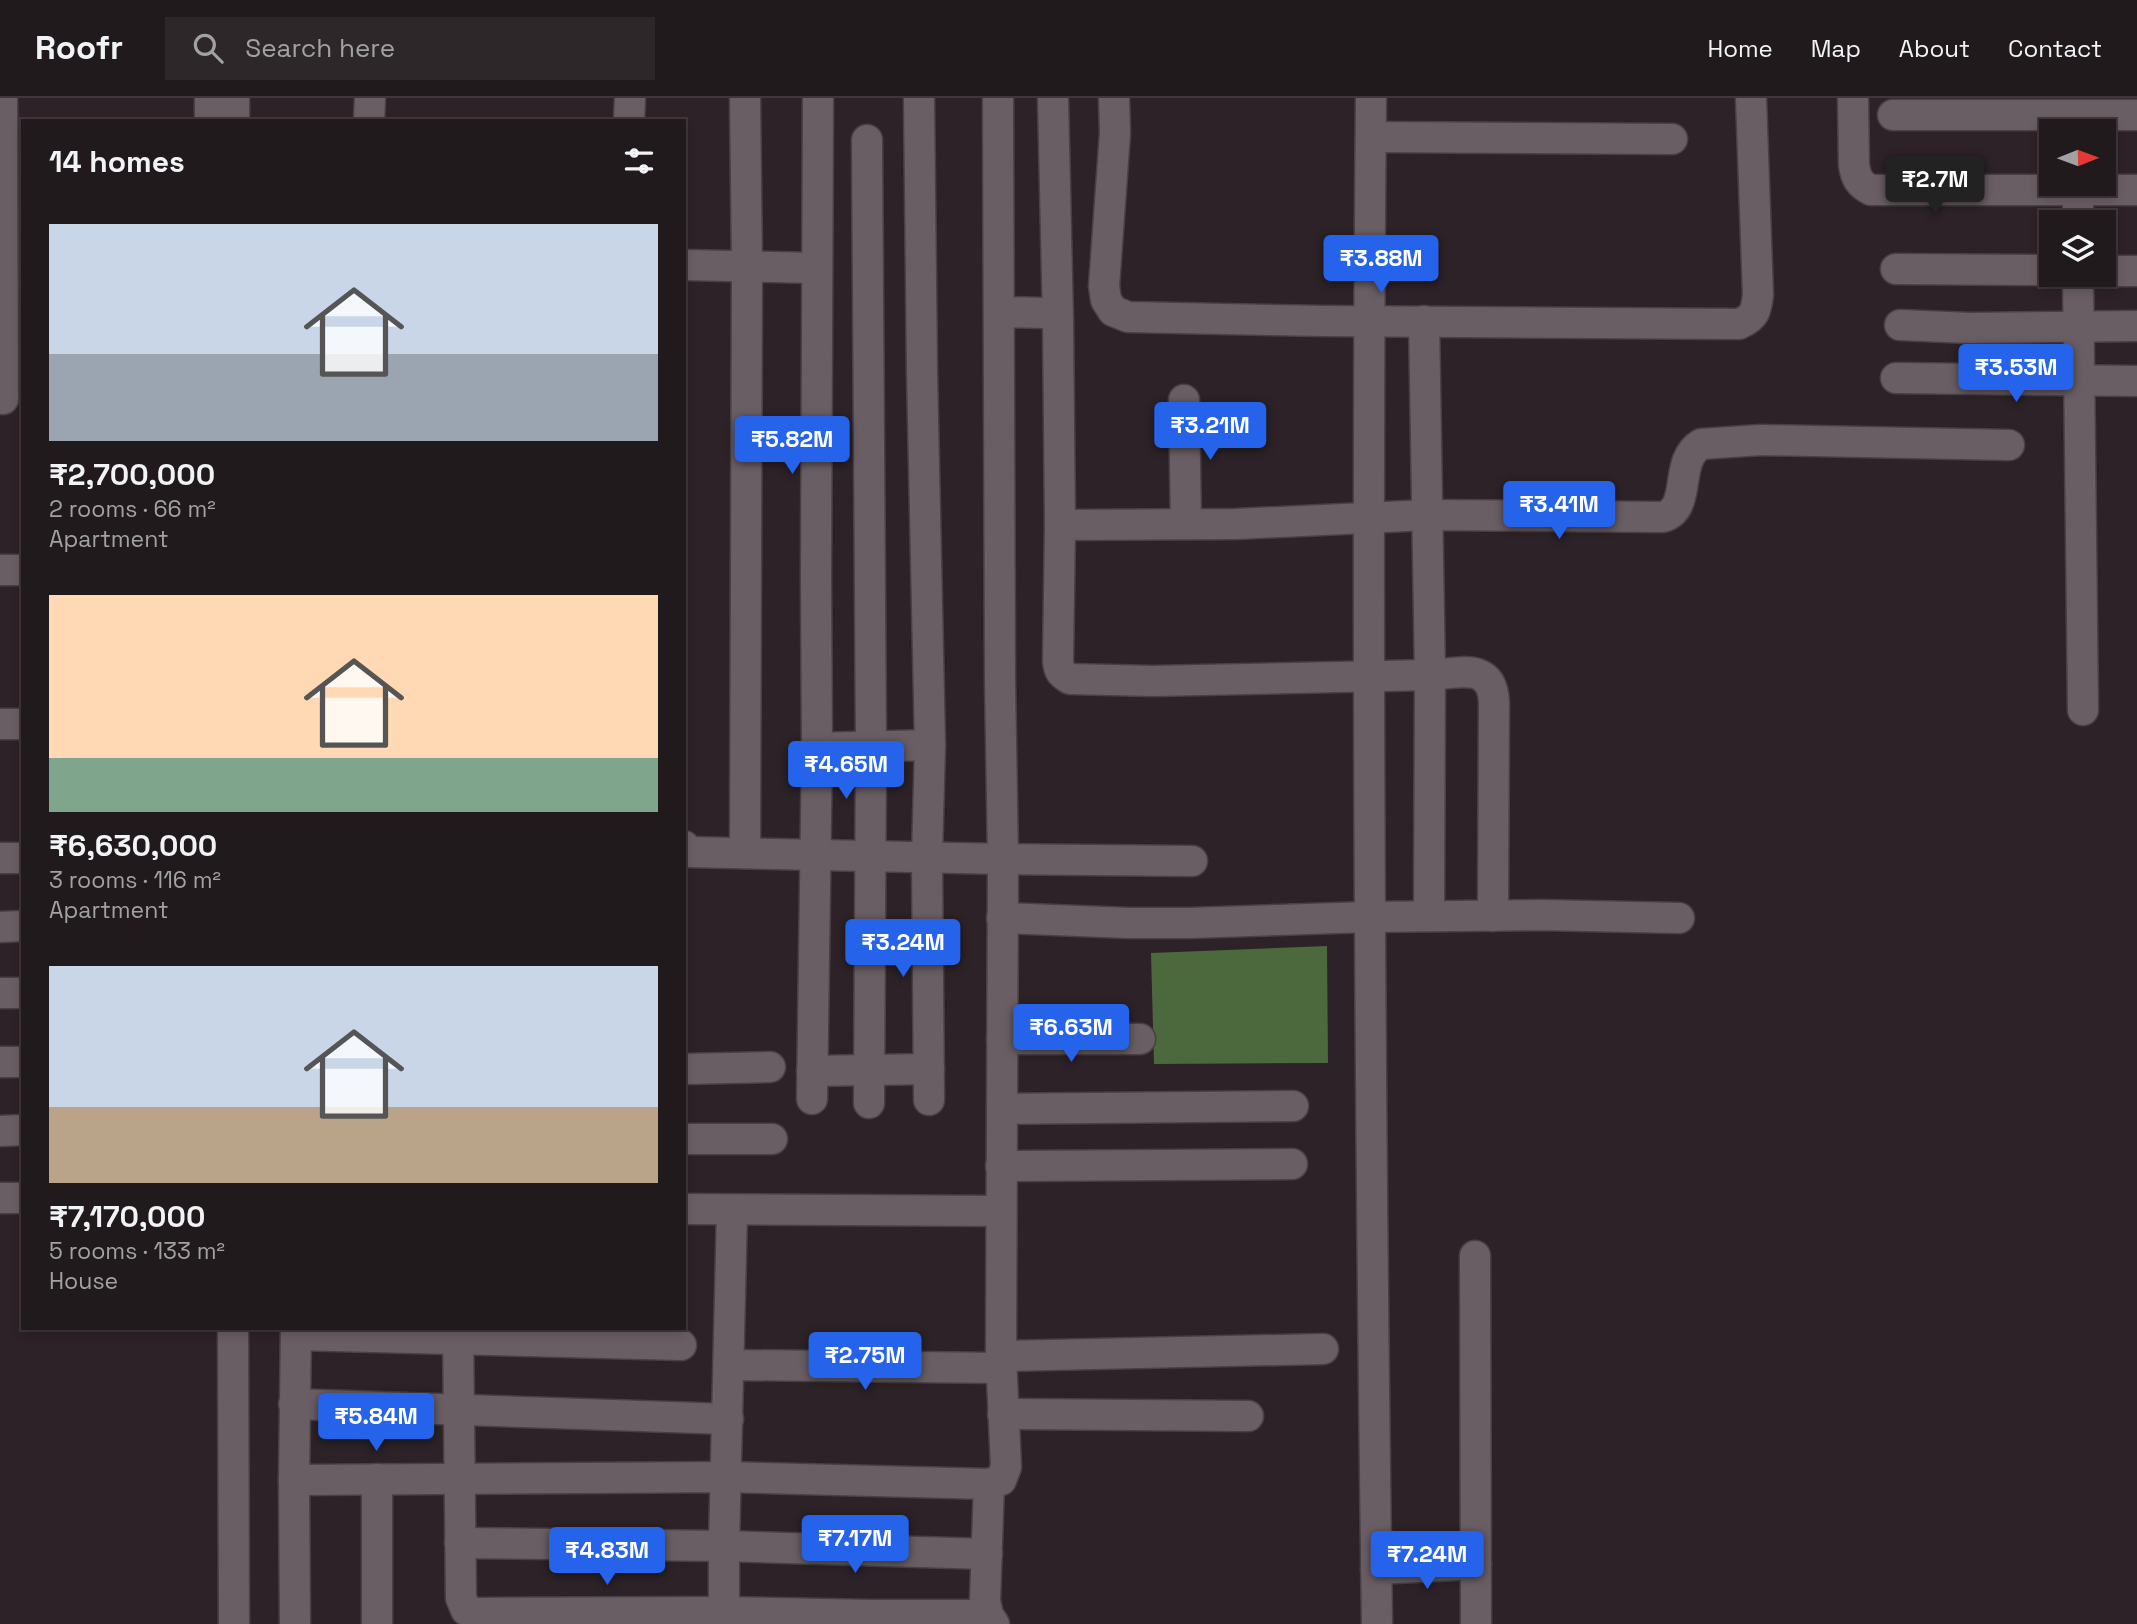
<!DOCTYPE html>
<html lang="en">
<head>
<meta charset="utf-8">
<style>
  body { margin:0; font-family:"Space Grotesk",sans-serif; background:#2d272a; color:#f1f3f6; height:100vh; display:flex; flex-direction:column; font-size:26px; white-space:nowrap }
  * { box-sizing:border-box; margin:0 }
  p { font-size:23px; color:#a2a1a4 }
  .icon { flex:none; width:38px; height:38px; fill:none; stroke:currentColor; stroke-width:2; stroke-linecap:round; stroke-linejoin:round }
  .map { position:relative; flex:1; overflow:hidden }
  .details { position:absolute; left:21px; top:21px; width:665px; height:1211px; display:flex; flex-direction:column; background:#211a1d; border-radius:0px; box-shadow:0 4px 10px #0003,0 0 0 2px #3e383b }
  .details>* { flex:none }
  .needle { width:46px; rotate:89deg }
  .controls { position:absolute; left:2039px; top:21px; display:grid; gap:14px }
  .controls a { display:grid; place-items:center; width:77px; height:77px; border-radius:0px; background:#211a1d; box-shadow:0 4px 10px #0003,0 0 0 2px #3e383b; font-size:35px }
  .price { position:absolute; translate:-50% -60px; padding:0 16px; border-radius:7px; background:#2563eb; color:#fff; font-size:23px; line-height:46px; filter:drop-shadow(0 2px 4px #0008) }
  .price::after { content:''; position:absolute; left:50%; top:42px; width:21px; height:16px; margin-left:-10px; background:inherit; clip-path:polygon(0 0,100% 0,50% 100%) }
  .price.active { background:#222; color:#fff }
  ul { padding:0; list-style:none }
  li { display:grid; align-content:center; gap:14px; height:371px; padding:0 28px }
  li span { display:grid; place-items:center; height:217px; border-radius:0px; color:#555 }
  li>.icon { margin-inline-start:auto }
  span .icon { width:126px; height:126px; fill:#fffc; stroke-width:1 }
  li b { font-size:30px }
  h2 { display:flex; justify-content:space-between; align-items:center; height:84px; padding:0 28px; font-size:30px }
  header { display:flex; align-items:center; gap:42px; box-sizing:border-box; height:98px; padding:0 35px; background:#211a1d; border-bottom:2px solid #3e383b }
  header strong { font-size:33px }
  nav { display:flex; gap:38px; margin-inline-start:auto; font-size:24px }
  .search { width:490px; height:63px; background:#2d272a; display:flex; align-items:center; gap:18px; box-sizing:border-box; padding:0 24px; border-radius:0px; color:#a2a1a4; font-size:26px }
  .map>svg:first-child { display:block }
</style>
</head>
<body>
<header>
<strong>Roofr</strong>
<div class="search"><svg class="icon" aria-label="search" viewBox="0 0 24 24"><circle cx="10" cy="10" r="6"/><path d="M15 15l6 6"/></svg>Search here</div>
<nav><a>Home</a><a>Map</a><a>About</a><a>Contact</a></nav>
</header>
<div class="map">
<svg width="2137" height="1526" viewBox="0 0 2137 1526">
  <rect width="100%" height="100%" fill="#2c2227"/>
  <!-- water -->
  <polygon fill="#4c693e" points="1327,848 1328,965 1154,966 1151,855"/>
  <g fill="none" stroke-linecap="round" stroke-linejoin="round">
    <defs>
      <g id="minor">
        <polyline points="2,0 3,301"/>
        <polyline points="210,0 210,23"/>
        <polyline points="234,0 234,23"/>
        <polyline points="745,0 747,168 745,755"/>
        <polyline points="919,0 922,274 930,647 927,759 929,1002"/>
        <polyline points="1053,0 1058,223"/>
        <path d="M 1114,0 L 1115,35 L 1104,188 L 1106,202 L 1113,213 L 1128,219 L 1325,223 L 1739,226 C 1755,219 1756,213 1758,197 L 1751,0"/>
        <path d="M 1371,0 C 1366,509 1370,1017 1377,1526"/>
        <path d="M 1853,0 L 1854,67 C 1856,80 1859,86 1871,92 L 2137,92"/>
        <polyline points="1893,17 2137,17"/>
        <polyline points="369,23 370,0"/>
        <polyline points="629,23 630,0"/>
        <polyline points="1371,39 1672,41"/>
        <polyline points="867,42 871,649 869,1005"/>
        <polyline points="2078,86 2078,124"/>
        <polyline points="684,167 817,170"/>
        <polyline points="1896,171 2051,172"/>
        <polyline points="2104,173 2137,173"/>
        <polyline points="2078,177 2083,612"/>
        <path d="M 999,214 L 1045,215 L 1053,216 L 1058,223 L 1060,427 L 1058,563 C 1059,573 1061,576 1070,581 L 1153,583 L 1430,577 C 1460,575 1492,564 1494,604 L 1493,818"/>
        <polyline points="1424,223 1430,577 1429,818"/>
        <polyline points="1900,227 1970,230 2137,228"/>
        <polyline points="1896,280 2137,283"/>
        <polyline points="1184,302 1186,426"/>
        <path d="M 1060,427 L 1236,426 L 1428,417 L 1663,419 C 1693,410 1673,363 1701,346 L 1761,342 L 2009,347"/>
        <polyline points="0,472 23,472"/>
        <polyline points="0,626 23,626"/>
        <polyline points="817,650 930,647"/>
        <polyline points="684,748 688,754 1003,761 1192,763"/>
        <polyline points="0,760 23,760"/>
        <polyline points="1002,820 1129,825 1189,825 1368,819 1541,817 1679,820"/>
        <polyline points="0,829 23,828"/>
        <polyline points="0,895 23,895"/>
        <polyline points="1002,941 1140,941"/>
        <polyline points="0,964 23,964"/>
        <polyline points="684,971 770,969"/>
        <polyline points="812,973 929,971"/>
        <polyline points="812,1001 817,650 816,480 818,0"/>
        <polyline points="1002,1011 1293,1008"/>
        <polyline points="0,1033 23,1032"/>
        <polyline points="684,1041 772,1041"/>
        <polyline points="1001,1068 1292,1066"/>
        <polyline points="0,1100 23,1100"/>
        <polyline points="684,1111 1001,1113"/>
        <polyline points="1475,1158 1476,1526"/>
        <polyline points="233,1230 234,1526"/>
        <polyline points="458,1230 461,1500 466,1512 475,1515 724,1514 871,1517 988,1517"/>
        <polyline points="296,1237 681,1247"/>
        <polyline points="1001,1258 1323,1251"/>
        <polyline points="729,1267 1001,1270"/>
        <polyline points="294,1306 728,1321"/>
        <polyline points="1003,1316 1248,1318"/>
        <polyline points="377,1381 377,1526"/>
        <polyline points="294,1382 726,1379 989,1386 1001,1382 1006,1369 1001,1258 1003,761 1000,584 998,0"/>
        <polyline points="989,1386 985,1503 988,1517 994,1526"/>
        <polyline points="460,1445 724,1448 987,1456"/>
        <polyline points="1376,1471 1476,1466"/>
        <polyline points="724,1514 724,1448 732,1112"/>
        <polyline points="295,1526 294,1382 296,1230"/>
      </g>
    </defs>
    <!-- minor casing -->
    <use href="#minor" stroke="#484044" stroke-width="33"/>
    <!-- minor -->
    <use href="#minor" stroke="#695e64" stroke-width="30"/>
  </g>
</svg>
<div class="controls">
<a><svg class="needle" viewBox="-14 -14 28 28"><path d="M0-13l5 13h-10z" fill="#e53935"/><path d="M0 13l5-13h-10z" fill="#a2a1a4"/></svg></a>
<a><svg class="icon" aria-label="layers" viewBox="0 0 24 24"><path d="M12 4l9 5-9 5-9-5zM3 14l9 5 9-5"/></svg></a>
</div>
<b class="price active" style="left:1935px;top:118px">₹2.7M</b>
<b class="price" style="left:1381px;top:197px">₹3.88M</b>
<b class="price" style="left:2016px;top:306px">₹3.53M</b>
<b class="price" style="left:1210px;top:364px">₹3.21M</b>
<b class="price" style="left:792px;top:378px">₹5.82M</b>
<b class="price" style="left:1559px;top:443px">₹3.41M</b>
<b class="price" style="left:846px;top:703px">₹4.65M</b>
<b class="price" style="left:903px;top:881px">₹3.24M</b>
<b class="price" style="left:1071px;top:966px">₹6.63M</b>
<b class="price" style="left:865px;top:1294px">₹2.75M</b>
<b class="price" style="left:376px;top:1355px">₹5.84M</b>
<b class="price" style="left:855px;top:1477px">₹7.17M</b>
<b class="price" style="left:607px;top:1489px">₹4.83M</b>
<b class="price" style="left:1427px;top:1493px">₹7.24M</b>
<section class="details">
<h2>14 homes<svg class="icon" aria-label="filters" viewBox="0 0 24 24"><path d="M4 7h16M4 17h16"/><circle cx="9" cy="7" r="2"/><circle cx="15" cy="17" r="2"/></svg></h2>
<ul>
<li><span style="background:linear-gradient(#c9d6e8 60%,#9aa5b1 0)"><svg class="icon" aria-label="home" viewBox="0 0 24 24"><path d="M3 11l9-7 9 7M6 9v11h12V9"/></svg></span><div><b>₹2,700,000</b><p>2 rooms · 66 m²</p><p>Apartment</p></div></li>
<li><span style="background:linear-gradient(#ffd9b3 75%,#7fa58c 0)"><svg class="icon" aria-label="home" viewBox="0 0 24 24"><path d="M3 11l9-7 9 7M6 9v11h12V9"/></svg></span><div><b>₹6,630,000</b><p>3 rooms · 116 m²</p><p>Apartment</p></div></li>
<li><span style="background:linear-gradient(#c9d6e8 65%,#b9a48a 0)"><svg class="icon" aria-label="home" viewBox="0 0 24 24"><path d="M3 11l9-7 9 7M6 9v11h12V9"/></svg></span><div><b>₹7,170,000</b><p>5 rooms · 133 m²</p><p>House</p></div></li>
</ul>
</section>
</div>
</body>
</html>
